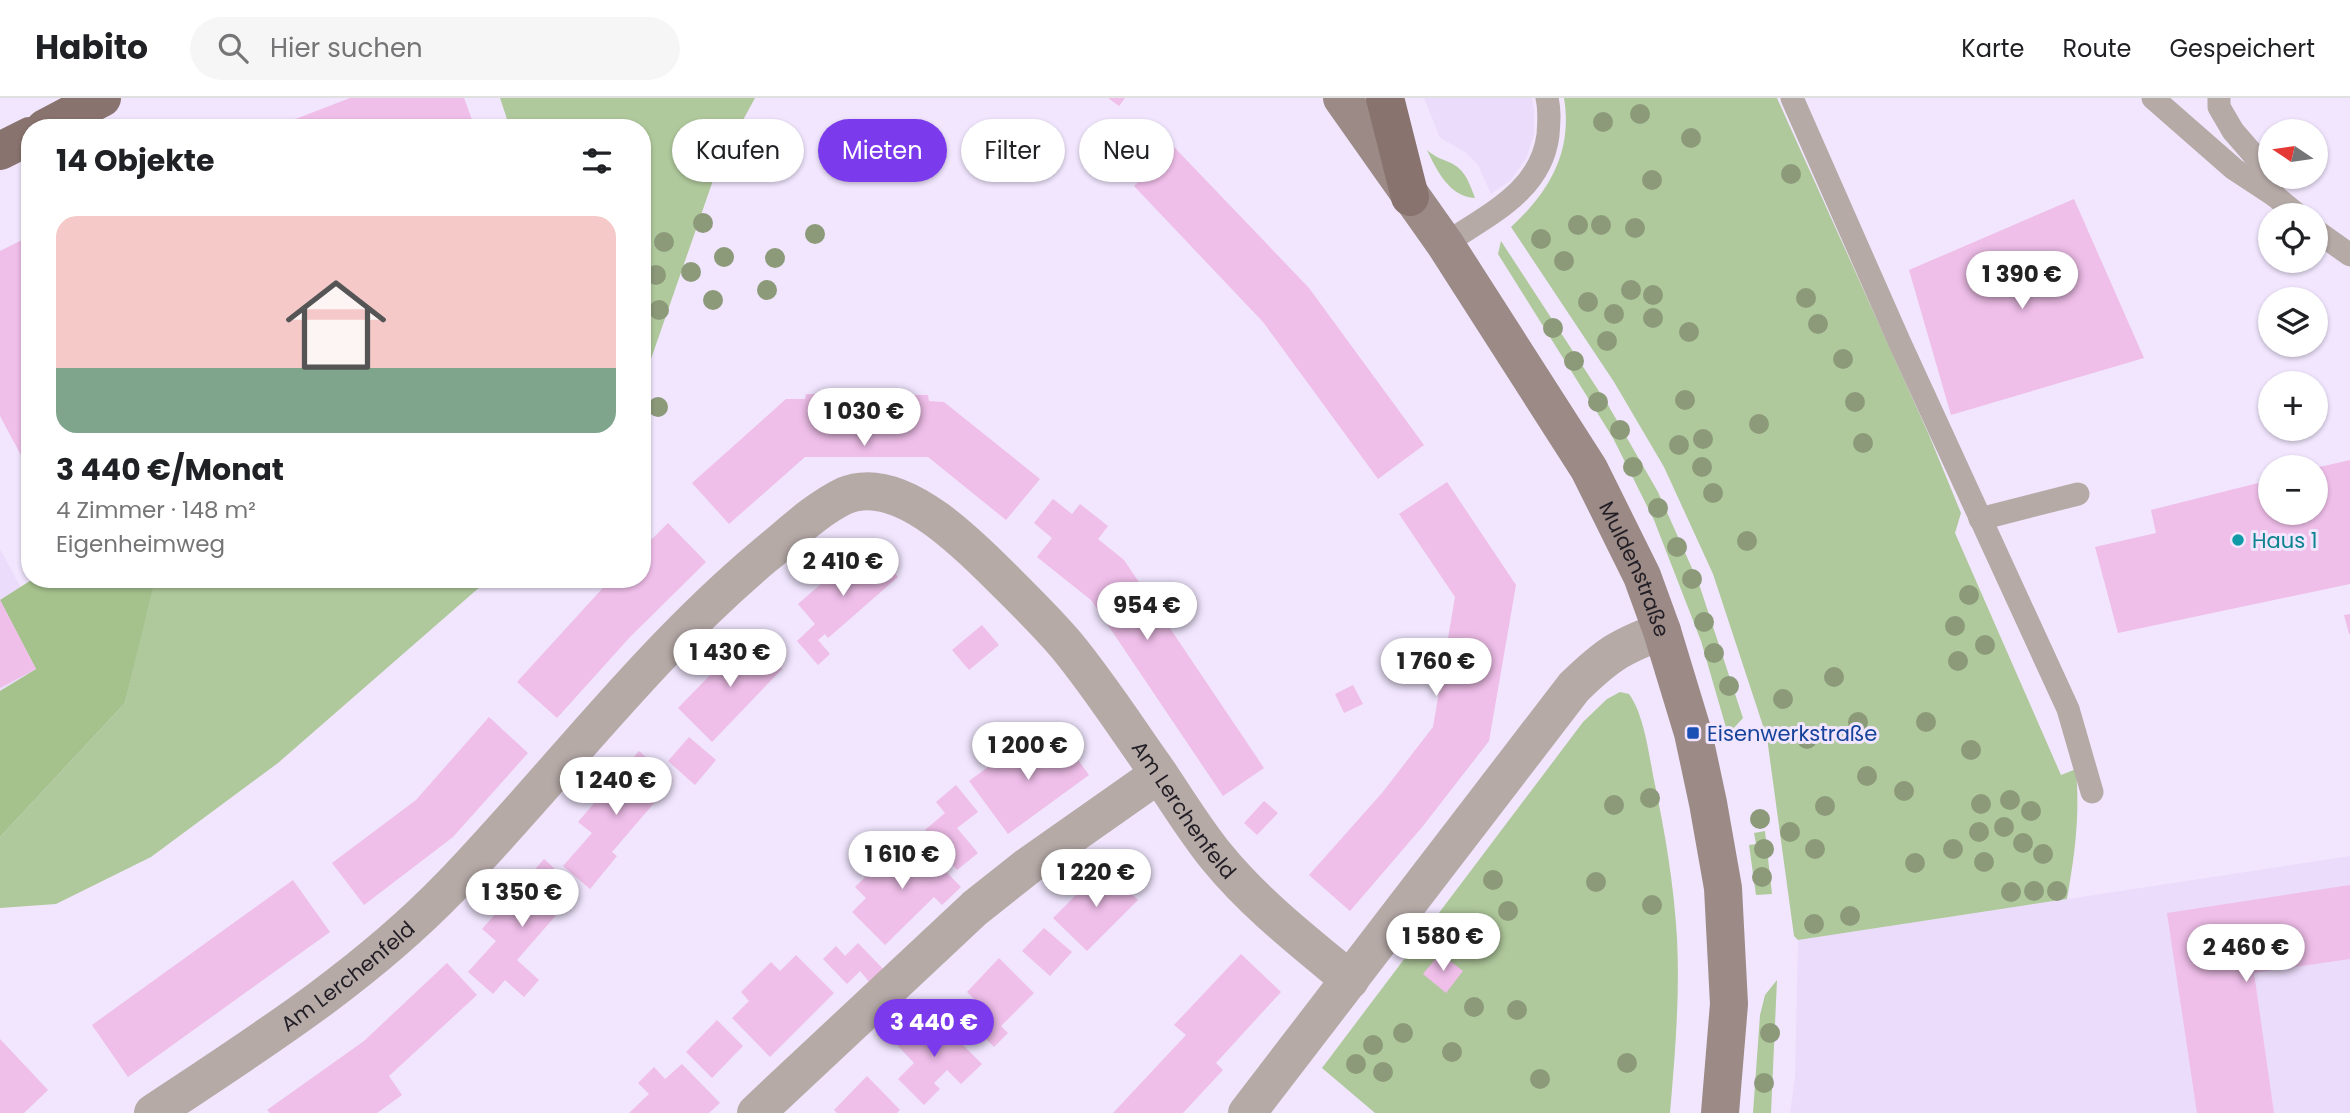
<!DOCTYPE html>
<html lang="de">
<head>
<meta charset="utf-8">
<style>
  body { margin:0; font-family:Poppins,sans-serif; background:#f6f6f6; color:#202124; height:100vh; display:flex; flex-direction:column; font-size:26px; white-space:nowrap }
  * { box-sizing:border-box; margin:0 }
  p { font-size:23px; color:#757577 }
  .icon { flex:none; width:38px; height:38px; fill:none; stroke:currentColor; stroke-width:2; stroke-linecap:round; stroke-linejoin:round }
  .map { position:relative; flex:1; overflow:hidden }
  .sheet { position:absolute; left:21px; top:21px; width:630px; height:469px; display:flex; flex-direction:column; background:#fff; border-radius:28px; box-shadow:0 2px 5px #0004 }
  .sheet>* { flex:none }
  .top-card { position:absolute; left:672px; top:21px; width:665px; height:63px; display:flex; gap:14px }
  .needle { width:46px; rotate:283deg }
  .tools { position:absolute; left:2258px; top:21px; display:grid; gap:14px }
  .tools a { display:grid; place-items:center; width:70px; height:70px; border-radius:50%; background:#fff; box-shadow:0 2px 5px #0004; font-size:35px }
  .price { position:absolute; translate:-50% -60px; padding:0 16px; border-radius:24px; background:#fff; color:#222; font-size:23px; line-height:46px; filter:drop-shadow(0 2px 4px #0008) }
  .price::after { content:''; position:absolute; left:50%; top:42px; width:21px; height:16px; margin-left:-10px; background:inherit; clip-path:polygon(0 0,100% 0,50% 100%) }
  .price.selected { background:#7c3aed; color:#fff }
  ul { padding:0; list-style:none }
  li { display:grid; align-content:center; gap:14px; height:371px; padding:0 35px }
  li+li { border-top:2px solid #e0e0e0 }
  li span { display:grid; place-items:center; height:217px; border-radius:21px; color:#555 }
  li>.icon { margin-inline-start:auto }
  span .icon { width:126px; height:126px; fill:#fffc; stroke-width:1 }
  li b { font-size:30px }
  h2 { display:flex; justify-content:space-between; align-items:center; height:84px; padding:0 35px; font-size:30px }
  .pill { padding:0 24px; border-radius:32px; background:#fff; box-shadow:0 2px 5px #0004; font-size:24px; line-height:63px }
  .pill.selected { background:#7c3aed; color:#fff }
  header { display:flex; align-items:center; gap:42px; box-sizing:border-box; height:98px; padding:0 35px; background:#fff; border-bottom:2px solid #e0e0e0 }
  header strong { font-size:33px }
  nav { display:flex; gap:38px; margin-inline-start:auto; font-size:24px }
  .search { width:490px; height:63px; background:#f6f6f6; display:flex; align-items:center; gap:18px; box-sizing:border-box; padding:0 24px; border-radius:38px; color:#757577; font-size:26px }
  .map>svg:first-child { display:block }
</style>
</head>
<body>
<header>
<strong>Habito</strong>
<div class="search"><svg class="icon" aria-label="search" viewBox="0 0 24 24"><circle cx="10" cy="10" r="6"/><path d="M15 15l6 6"/></svg>Hier suchen</div>
<nav><a>Karte</a><a>Route</a><a>Gespeichert</a></nav>
</header>
<div class="map">
<svg width="2350" height="1015" viewBox="0 0 2350 1015">
  <rect width="100%" height="100%" fill="#f1e6fe"/>
  <!-- built -->
  <g fill="#ebdcfb">
    <polygon points="1424,0 1532,0 1534,12 1534,36 1526,61 1511,82 1491,96 1478,67 1465,54 1440,40"/>
    <polygon points="0,451 21,490 0,502 36,571 0,593"/>
    <polygon points="2350,758 2350,1015 1790,1015 1795,980 1798,842"/>
  </g>
  <!-- green -->
  <g fill="#b0c99c">
    <polygon points="500,0 755,0 718,68 651,261 642,277 642,30 510,30"/>
    <path d="M 1564,0 L 1777,0 L 1929,337 L 1961,415 L 1955,435 L 2061,677 L 2076,671 C 2080,718 2075,755 2067,801 L 1798,842 L 1794,838 L 1767,640 L 1713,476 L 1664,369 L 1614,284 L 1511,129 C 1549,94 1573,54 1564,0 Z"/>
    <path d="M 1427,52 C 1436,60 1443,61 1453,66 C 1466,73 1470,87 1475,100 C 1450,99 1437,73 1427,52 Z"/>
    <polygon points="1501,143 1608,307 1658,394 1699,486 1743,620 1732,632 1727,633 1701,543 1654,422 1613,340 1498,156"/>
    <polygon points="154,481 489,481 278,665 151,759 56,806 0,810 0,739 125,605"/>
    <path d="M 1620,594 L 1629,596 C 1644,616 1649,657 1654,682 C 1665,734 1674,787 1677,840 C 1680,898 1675,957 1670,1015 L 1375,1015 L 1322,970 L 1583,624 L 1607,601 Z"/>
    <polygon points="1765,733 1772,796 1756,797 1749,747 1756,746 1754,735"/>
    <polygon points="1777,882 1771,1015 1753,1015 1760,917 1765,897"/>
  </g>
  <!-- forest -->
  <polygon fill="#a5c28d" points="33,481 155,481 125,605 0,739 0,593 36,571 0,502"/>
  <!-- building -->
  <g fill="#efbee9">
    <polygon points="350,0 464,0 475,30 272,30"/>
    <polygon points="1108,0 1125,0 1119,8"/>
    <polygon points="1174,49 1309,190 1424,347 1378,381 1263,224 1134,88"/>
    <polygon points="2074,101 2144,260 1951,317 1909,172"/>
    <polygon points="30,138 30,212 23,215 30,227 30,374 0,318 0,153"/>
    <polygon points="806,296 928,297 929,303 944,304 1040,381 1006,422 928,359 805,359 729,426 692,385 786,301 805,301"/>
    <polygon points="2350,362 2350,486 2118,535 2095,449 2156,435 2151,412 2270,382 2270,415 2315,415 2315,370"/>
    <polygon points="1447,384 1516,487 1489,643 1423,728 1350,813 1309,777 1382,695 1433,629 1455,499 1399,416"/>
    <polygon points="1053,401 1072,416 1080,406 1108,428 1098,441 1124,462 1264,670 1223,698 1091,502 1037,459 1052,440 1034,425"/>
    <polygon points="668,425 706,464 630,539 557,620 517,584 611,481 642,481 642,451"/>
    <polygon points="868,445 898,479 828,540 825,536 818,542 830,556 818,567 797,543 815,526 798,506"/>
    <polygon points="0,502 36,571 0,590"/>
    <polygon points="2350,516 2350,536 2349,536 2344,517"/>
    <polygon points="982,527 999,547 969,572 952,552"/>
    <polygon points="748,538 782,571 712,644 678,610"/>
    <polygon points="1353,587 1363,606 1344,615 1335,596"/>
    <polygon points="489,619 528,655 453,739 364,807 332,765 416,702"/>
    <polygon points="689,639 716,662 695,687 668,663"/>
    <polygon points="1062,640 1089,677 1008,736 969,683 1011,652 1014,656 1028,646 1038,658"/>
    <polygon points="639,653 673,683 612,754 617,758 590,791 563,768 592,735 578,724"/>
    <polygon points="956,687 978,714 957,730 978,755 957,772 925,732 945,715 936,704"/>
    <polygon points="1264,703 1278,715 1257,737 1244,725"/>
    <polygon points="919,746 961,789 942,807 934,799 885,847 852,814 866,800 855,789 896,749 906,759"/>
    <polygon points="544,761 578,792 517,862 539,882 524,899 505,882 493,896 468,874 496,843 482,831"/>
    <polygon points="1104,769 1138,802 1087,853 1053,820"/>
    <polygon points="293,782 330,834 128,979 92,927"/>
    <polygon points="2350,787 2350,861 2254,875 2274,1015 2197,1015 2167,815"/>
    <polygon points="1044,830 1072,854 1050,878 1022,853"/>
    <polygon points="858,845 885,873 871,886 860,873 847,886 823,861 836,848 845,858"/>
    <polygon points="1440,855 1463,873 1446,895 1423,876"/>
    <polygon points="1241,856 1281,894 1216,965 1223,972 1183,1015 1113,1015 1186,937 1174,927"/>
    <polygon points="796,857 834,895 770,959 732,920 749,903 741,894 771,864 780,873"/>
    <polygon points="999,860 1034,895 1001,928 1008,935 994,949 968,923 982,909 967,894"/>
    <polygon points="447,865 477,897 389,978 402,997 377,1015 270,1015 267,1012 364,943"/>
    <polygon points="931,915 982,966 961,986 947,972 934,985 940,991 924,1007 898,981 914,965 898,948"/>
    <polygon points="717,922 743,948 712,980 686,954"/>
    <polygon points="0,941 48,992 24,1015 0,1015"/>
    <polygon points="682,966 720,1005 709,1015 629,1015 649,996 638,985 654,969 665,981"/>
    <polygon points="867,978 900,1012 897,1015 837,1015 834,1012"/>
  </g>
  <g fill="none" stroke-linecap="round" stroke-linejoin="round">
    <!-- lane -->
    <g stroke="#b6aaa7" stroke-width="23">
      <polyline points="1792,0 1899,243 2068,611 2092,694"/>
      <polyline points="2153,0 2234,71 2275,98"/>
      <polyline points="2219,0 2219,9 2233,33 2259,63 2275,98 2298,117"/>
      <polyline points="2315,132 2350,157"/>
      <path d="M 1445,146 C 1487,117 1541,94 1548,37 C 1549,23 1550,13 1547,0"/>
      <polyline points="1980,421 2078,396"/>
    </g>
    <!-- street -->
    <g stroke="#b6aaa7" stroke-width="38">
      <path id="s1" d="M 153,1015 C 257,946 362,880 450,789 C 555,680 647,556 764,458 C 789,438 815,412 844,398 C 876,384 911,403 936,421 C 958,437 979,457 998,476 C 1022,500 1046,523 1067,548 C 1099,587 1126,629 1155,670 C 1175,699 1194,731 1216,758 C 1255,806 1303,843 1350,882"/>
      <polyline points="756,1015 975,810 1028,768 1159,676"/>
      <path d="M 1247,1015 L 1574,589 C 1607,557 1619,549 1662,533"/>
    </g>
    <!-- secondary -->
    <path stroke="#9c8a86" stroke-width="38" id="s2" d="M 1342,0 L 1445,146 L 1589,371 L 1642,478 L 1662,533 L 1693,635 L 1708,705 L 1723,790 L 1729,906 L 1720,1015"/>
    <!-- primary -->
    <g stroke="#89736e" stroke-width="38">
      <polyline points="1385,0 1410,99"/>
      <polyline points="45,30 102,0"/>
      <polyline points="0,53 30,38"/>
    </g>
  </g>
  <!-- trees -->
  <g fill="#8c9a7a">
    <circle cx="1640" cy="16" r="10"/>
    <circle cx="1603" cy="24" r="10"/>
    <circle cx="1691" cy="40" r="10"/>
    <circle cx="1791" cy="76" r="10"/>
    <circle cx="1652" cy="82" r="10"/>
    <circle cx="703" cy="125" r="10"/>
    <circle cx="1578" cy="127" r="10"/>
    <circle cx="1601" cy="127" r="10"/>
    <circle cx="1635" cy="130" r="10"/>
    <circle cx="815" cy="136" r="10"/>
    <circle cx="1541" cy="141" r="10"/>
    <circle cx="664" cy="144" r="10"/>
    <circle cx="724" cy="159" r="10"/>
    <circle cx="775" cy="160" r="10"/>
    <circle cx="1564" cy="163" r="10"/>
    <circle cx="691" cy="174" r="10"/>
    <circle cx="656" cy="177" r="10"/>
    <circle cx="767" cy="192" r="10"/>
    <circle cx="1631" cy="192" r="10"/>
    <circle cx="1653" cy="197" r="10"/>
    <circle cx="1806" cy="200" r="10"/>
    <circle cx="713" cy="202" r="10"/>
    <circle cx="1588" cy="204" r="10"/>
    <circle cx="659" cy="212" r="10"/>
    <circle cx="1614" cy="216" r="10"/>
    <circle cx="1653" cy="220" r="10"/>
    <circle cx="1818" cy="226" r="10"/>
    <circle cx="1553" cy="230" r="10"/>
    <circle cx="1689" cy="234" r="10"/>
    <circle cx="1607" cy="243" r="10"/>
    <circle cx="1843" cy="261" r="10"/>
    <circle cx="1574" cy="263" r="10"/>
    <circle cx="1685" cy="302" r="10"/>
    <circle cx="1598" cy="304" r="10"/>
    <circle cx="1855" cy="304" r="10"/>
    <circle cx="658" cy="309" r="10"/>
    <circle cx="1759" cy="326" r="10"/>
    <circle cx="1620" cy="332" r="10"/>
    <circle cx="1703" cy="341" r="10"/>
    <circle cx="1863" cy="345" r="10"/>
    <circle cx="1679" cy="347" r="10"/>
    <circle cx="1633" cy="369" r="10"/>
    <circle cx="1702" cy="369" r="10"/>
    <circle cx="1713" cy="395" r="10"/>
    <circle cx="1658" cy="410" r="10"/>
    <circle cx="1747" cy="443" r="10"/>
    <circle cx="1677" cy="449" r="10"/>
    <circle cx="1692" cy="481" r="10"/>
    <circle cx="1969" cy="497" r="10"/>
    <circle cx="1704" cy="524" r="10"/>
    <circle cx="1955" cy="528" r="10"/>
    <circle cx="1985" cy="547" r="10"/>
    <circle cx="1714" cy="555" r="10"/>
    <circle cx="1958" cy="563" r="10"/>
    <circle cx="1834" cy="579" r="10"/>
    <circle cx="1729" cy="588" r="10"/>
    <circle cx="1783" cy="601" r="10"/>
    <circle cx="1858" cy="624" r="10"/>
    <circle cx="1926" cy="624" r="10"/>
    <circle cx="1807" cy="641" r="10"/>
    <circle cx="1971" cy="652" r="10"/>
    <circle cx="1867" cy="678" r="10"/>
    <circle cx="1904" cy="693" r="10"/>
    <circle cx="1650" cy="700" r="10"/>
    <circle cx="2010" cy="702" r="10"/>
    <circle cx="1981" cy="706" r="10"/>
    <circle cx="1614" cy="707" r="10"/>
    <circle cx="1825" cy="708" r="10"/>
    <circle cx="2031" cy="713" r="10"/>
    <circle cx="1760" cy="721" r="10"/>
    <circle cx="2004" cy="729" r="10"/>
    <circle cx="1790" cy="734" r="10"/>
    <circle cx="1979" cy="734" r="10"/>
    <circle cx="2023" cy="745" r="10"/>
    <circle cx="1764" cy="751" r="10"/>
    <circle cx="1815" cy="751" r="10"/>
    <circle cx="1953" cy="751" r="10"/>
    <circle cx="2043" cy="756" r="10"/>
    <circle cx="1984" cy="764" r="10"/>
    <circle cx="1915" cy="765" r="10"/>
    <circle cx="1762" cy="779" r="10"/>
    <circle cx="1493" cy="782" r="10"/>
    <circle cx="1596" cy="784" r="10"/>
    <circle cx="2034" cy="793" r="10"/>
    <circle cx="2057" cy="793" r="10"/>
    <circle cx="2011" cy="794" r="10"/>
    <circle cx="1652" cy="807" r="10"/>
    <circle cx="1508" cy="813" r="10"/>
    <circle cx="1850" cy="818" r="10"/>
    <circle cx="1814" cy="826" r="10"/>
    <circle cx="1459" cy="832" r="10"/>
    <circle cx="1485" cy="843" r="10"/>
    <circle cx="1474" cy="909" r="10"/>
    <circle cx="1517" cy="912" r="10"/>
    <circle cx="1403" cy="935" r="10"/>
    <circle cx="1770" cy="935" r="10"/>
    <circle cx="1373" cy="947" r="10"/>
    <circle cx="1452" cy="954" r="10"/>
    <circle cx="1627" cy="965" r="10"/>
    <circle cx="1356" cy="966" r="10"/>
    <circle cx="1383" cy="974" r="10"/>
    <circle cx="1540" cy="981" r="10"/>
    <circle cx="1764" cy="985" r="10"/>
  </g>
  <!-- markers -->
  <circle fill="#0f9aa8" stroke="#f1e6fe" stroke-width="2.5" cx="2238" cy="442" r="7"/>
  <rect fill="#1a4fb4" stroke="#f1e6fe" stroke-width="2.5" x="1686" y="628" width="14" height="14" rx="3.5"/>
  <g text-anchor="middle" dominant-baseline="central" stroke-width="6" stroke-linejoin="round" paint-order="stroke">
    <!-- culture labels -->
    <g font-size="21" fill="#0d838f" stroke="#f1e6fe" text-anchor="start">
      <text x="2252" y="442">Haus 1</text>
    </g>
    <!-- street labels -->
    <g font-size="21" fill="#221e26" stroke="#f1e6fe">
      <text stroke="none"><textPath href="#s2" startOffset="556">Muldenstraße</textPath></text>
      <text stroke="none"><textPath href="#s1" startOffset="1414">Am Lerchenfeld</textPath></text>
      <text stroke="none"><textPath href="#s1" startOffset="238">Am Lerchenfeld</textPath></text>
    </g>
    <!-- transit labels -->
    <g font-size="21" fill="#164399" stroke="#f1e6fe" text-anchor="start">
      <text x="1707" y="635">Eisenwerkstraße</text>
    </g>
  </g>
</svg>
<div class="tools">
<a><svg class="needle" viewBox="-14 -14 28 28"><path d="M0-13l5 13h-10z" fill="#e53935"/><path d="M0 13l5-13h-10z" fill="#757577"/></svg></a>
<a><svg class="icon" aria-label="locate" viewBox="0 0 24 24"><circle cx="12" cy="12" r="6"/><path d="M12 2v4M12 18v4M2 12h4M18 12h4"/></svg></a>
<a><svg class="icon" aria-label="layers" viewBox="0 0 24 24"><path d="M12 4l9 5-9 5-9-5zM3 14l9 5 9-5"/></svg></a>
<a>+</a>
<a>−</a>
</div>
<b class="price" style="left:2022px;top:213px">1 390 €</b>
<b class="price" style="left:864px;top:350px">1 030 €</b>
<b class="price" style="left:843px;top:500px">2 410 €</b>
<b class="price" style="left:1147px;top:544px">954 €</b>
<b class="price" style="left:730px;top:591px">1 430 €</b>
<b class="price" style="left:1436px;top:600px">1 760 €</b>
<b class="price" style="left:1028px;top:684px">1 200 €</b>
<b class="price" style="left:616px;top:719px">1 240 €</b>
<b class="price" style="left:902px;top:793px">1 610 €</b>
<b class="price" style="left:1096px;top:811px">1 220 €</b>
<b class="price" style="left:522px;top:831px">1 350 €</b>
<b class="price" style="left:1443px;top:875px">1 580 €</b>
<b class="price" style="left:2246px;top:886px">2 460 €</b>
<b class="price selected" style="left:934px;top:961px">3 440 €</b>
<div class="top-card">
<a class="pill">Kaufen</a>
<a class="pill selected">Mieten</a>
<a class="pill">Filter</a>
<a class="pill">Neu</a>
</div>
<section class="sheet">
<h2>14 Objekte<svg class="icon" aria-label="filters" viewBox="0 0 24 24"><path d="M4 7h16M4 17h16"/><circle cx="9" cy="7" r="2"/><circle cx="15" cy="17" r="2"/></svg></h2>
<ul>
<li><span style="background:linear-gradient(#f6c9c9 70%,#7fa58c 0)"><svg class="icon" aria-label="home" viewBox="0 0 24 24"><path d="M3 11l9-7 9 7M6 9v11h12V9"/></svg></span><div><b>3 440 €/Monat</b><p>4 Zimmer · 148 m²</p><p>Eigenheimweg</p></div></li>
</ul>
</section>
</div>
</body>
</html>
